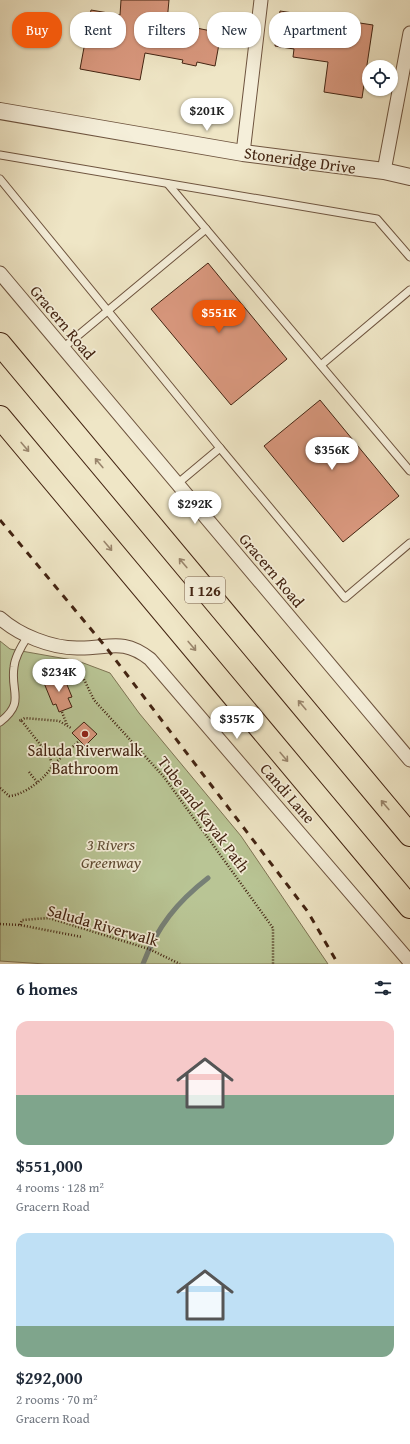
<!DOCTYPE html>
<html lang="en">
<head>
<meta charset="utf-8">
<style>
  body { margin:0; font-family:"Gentium Book Plus",serif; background:#f6f6f7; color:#1f2937; height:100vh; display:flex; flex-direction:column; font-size:15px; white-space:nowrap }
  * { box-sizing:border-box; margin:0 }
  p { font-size:13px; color:#747a83 }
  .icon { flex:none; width:22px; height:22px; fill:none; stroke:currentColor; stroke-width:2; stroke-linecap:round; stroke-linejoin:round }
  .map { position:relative; height:964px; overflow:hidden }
  .sheet { display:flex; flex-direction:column; background:#fff; flex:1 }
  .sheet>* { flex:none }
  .top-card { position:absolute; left:12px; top:12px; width:386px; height:36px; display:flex; gap:8px }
  .fabs { position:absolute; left:362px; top:60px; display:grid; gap:8px }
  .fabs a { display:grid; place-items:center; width:36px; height:36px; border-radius:50%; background:#fff; box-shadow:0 1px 3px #0004; font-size:20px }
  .price { position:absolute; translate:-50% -34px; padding:0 9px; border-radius:14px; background:#fff; color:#222; font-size:13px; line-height:26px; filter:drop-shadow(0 1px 2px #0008) }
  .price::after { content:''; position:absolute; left:50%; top:24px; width:12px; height:9px; margin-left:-6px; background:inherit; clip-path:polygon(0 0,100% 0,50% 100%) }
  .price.active { background:#ea580c; color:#fff }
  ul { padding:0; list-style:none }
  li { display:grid; align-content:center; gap:8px; height:212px; padding:0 16px }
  li span { display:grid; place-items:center; height:124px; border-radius:12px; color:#555 }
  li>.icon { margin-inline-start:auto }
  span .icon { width:72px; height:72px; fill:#fffc; stroke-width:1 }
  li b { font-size:17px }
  h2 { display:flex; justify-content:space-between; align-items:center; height:48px; padding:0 16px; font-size:17px }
  .pill { padding:0 14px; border-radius:16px; background:#fff; box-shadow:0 1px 3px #0004; font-size:14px; line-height:36px }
  .pill.active { background:#ea580c; color:#fff }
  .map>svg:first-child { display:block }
</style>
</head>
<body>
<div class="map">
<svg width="410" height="964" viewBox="0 0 410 964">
  <rect width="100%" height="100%" fill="#efe6c6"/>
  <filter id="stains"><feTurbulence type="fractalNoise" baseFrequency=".005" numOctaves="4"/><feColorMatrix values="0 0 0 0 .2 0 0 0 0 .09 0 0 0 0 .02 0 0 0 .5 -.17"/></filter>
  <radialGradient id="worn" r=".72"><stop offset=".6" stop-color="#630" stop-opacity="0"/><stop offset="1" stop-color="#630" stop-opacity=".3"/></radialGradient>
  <!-- green -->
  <polygon fill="#b9c595" stroke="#7e7454" points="0,641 10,649 78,661 110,673 139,713 241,836 328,964 45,964 0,961"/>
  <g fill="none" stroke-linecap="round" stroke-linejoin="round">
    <!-- stream -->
    <path stroke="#778076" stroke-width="5" d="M 143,964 C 157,927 177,902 208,878"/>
  </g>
  <!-- building -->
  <g fill="#d8977d" stroke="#432412">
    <polygon points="121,0 169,0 167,22 221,33 215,66 197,62 196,66 182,63 183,60 145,53 140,80 80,69 91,10 120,15"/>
    <polygon points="280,11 373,25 362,98 324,92 328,62 293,57 294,49 275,46"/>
    <polygon points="208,263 287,359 231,405 151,309"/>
    <polygon points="320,400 399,496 343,542 264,446"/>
    <polygon points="63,675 72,697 68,698 72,707 59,712 56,704 53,705 44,683"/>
    <polygon points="84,722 97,734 85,746 72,733"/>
  </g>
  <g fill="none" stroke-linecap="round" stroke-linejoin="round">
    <defs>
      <g id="service">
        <polyline points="0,155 377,219 410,257"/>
        <polyline points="0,179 220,448 177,484"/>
        <polyline points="168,184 410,471"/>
        <polyline points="63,348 206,229"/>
        <polyline points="321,365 410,290"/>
        <polyline points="220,448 345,598 410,543"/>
        <path d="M 0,722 C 26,702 10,692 14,667 C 15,656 22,645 28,636"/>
      </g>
      <g id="minor">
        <polyline points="243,153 261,0"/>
        <polyline points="384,171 410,33"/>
        <polyline points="0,273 410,760"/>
        <path d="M 0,618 C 19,635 51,648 77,648 C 108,649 122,637 150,659 L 410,962"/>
      </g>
      <polyline id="tertiary" points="0,111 243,153 384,171 410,177"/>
      <g id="motorway">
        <polyline points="0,344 410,835"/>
        <polyline points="0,417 410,907"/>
      </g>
    </defs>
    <!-- service casing -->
    <use href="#service" stroke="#6e543f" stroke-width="9"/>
    <!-- minor casing -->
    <use href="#minor" stroke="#6e543f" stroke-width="15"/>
    <!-- tertiary casing -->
    <use href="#tertiary" stroke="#6e543f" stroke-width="18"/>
    <!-- motorway casing -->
    <use href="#motorway" stroke="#432412" stroke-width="24"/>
    <!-- path -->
    <g stroke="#432412" stroke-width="2.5" stroke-dasharray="1 2" stroke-linecap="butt">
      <polyline points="76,663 94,700 164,777 273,928 273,964"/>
      <polyline points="62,712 67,725"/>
      <polyline points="21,720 25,718 59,721 71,728"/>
      <polyline points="53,765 78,742"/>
      <polyline points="29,772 37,782"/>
      <path d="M 0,788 L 9,796 C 24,795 45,779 52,766 L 50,757 L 21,720 L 19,721"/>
      <polyline points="0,924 20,925 82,937"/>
      <polyline points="20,925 22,920 49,918 149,949 180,964"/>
    </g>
    <!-- service -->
    <use href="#service" stroke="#f5efda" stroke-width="7"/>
    <!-- minor -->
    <use href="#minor" stroke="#f5efda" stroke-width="13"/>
    <!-- tertiary -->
    <use href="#tertiary" stroke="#f5efda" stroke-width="16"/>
    <!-- motorway -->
    <use href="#motorway" stroke="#efe6c6" stroke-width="22"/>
    <!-- rail -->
    <polyline stroke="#432412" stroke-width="3" stroke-dasharray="7 7" stroke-linecap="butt" points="0,520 105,646 308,912 338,964"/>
  </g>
  <!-- one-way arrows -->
  <defs><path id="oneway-shaft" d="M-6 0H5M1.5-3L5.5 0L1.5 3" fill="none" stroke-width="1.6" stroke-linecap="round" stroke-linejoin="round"/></defs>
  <g stroke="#99856c">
    <use href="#oneway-shaft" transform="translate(25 447) rotate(50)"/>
    <use href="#oneway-shaft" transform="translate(99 463) rotate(-130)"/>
    <use href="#oneway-shaft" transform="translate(108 546) rotate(50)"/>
    <use href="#oneway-shaft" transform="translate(183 563) rotate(-130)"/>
    <use href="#oneway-shaft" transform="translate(192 646) rotate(50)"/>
    <use href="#oneway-shaft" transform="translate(302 705) rotate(-130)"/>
    <use href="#oneway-shaft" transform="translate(284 757) rotate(50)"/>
    <use href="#oneway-shaft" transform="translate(385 805) rotate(-130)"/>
  </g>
  <!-- markers -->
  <circle fill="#8f2418" stroke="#f5efda" stroke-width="1.5" cx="85" cy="734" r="4"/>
  <g text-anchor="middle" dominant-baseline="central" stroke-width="3.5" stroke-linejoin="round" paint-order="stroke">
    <!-- shield labels -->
    <rect fill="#f5efda" stroke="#78614e" stroke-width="1" x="185" y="577" width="40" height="26" rx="3"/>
    <g font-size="15" font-weight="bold" fill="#432412">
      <text x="205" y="590">I 126</text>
    </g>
    <!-- street labels -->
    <g font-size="16" fill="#432412" stroke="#f5efda">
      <text transform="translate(300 160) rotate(8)">Stoneridge Drive</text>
      <text transform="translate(63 322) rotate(50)">Gracern Road</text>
      <text transform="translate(272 570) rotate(50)">Gracern Road</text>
      <text transform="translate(288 793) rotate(49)">Candi Lane</text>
      <text transform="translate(204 814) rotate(53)">Tube and Kayak Path</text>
      <text transform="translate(103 925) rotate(16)">Saluda Riverwalk</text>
    </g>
    <!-- poi labels -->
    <g font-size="16" fill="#432412" stroke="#f5efda">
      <text x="85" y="750">Saluda Riverwalk<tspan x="85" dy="18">Bathroom</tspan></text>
    </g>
    <!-- park labels -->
    <g font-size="16" font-style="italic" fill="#604c33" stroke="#f5efda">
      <text x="111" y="844">3 Rivers<tspan x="111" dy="18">Greenway</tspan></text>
    </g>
  </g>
  <rect width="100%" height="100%" filter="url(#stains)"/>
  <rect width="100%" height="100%" fill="url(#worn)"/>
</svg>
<div class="fabs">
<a><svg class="icon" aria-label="locate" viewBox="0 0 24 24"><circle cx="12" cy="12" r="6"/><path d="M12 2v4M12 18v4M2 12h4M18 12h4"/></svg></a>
</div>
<b class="price" style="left:207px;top:132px">$201K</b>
<b class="price active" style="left:219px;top:334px">$551K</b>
<b class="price" style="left:332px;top:471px">$356K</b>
<b class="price" style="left:195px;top:525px">$292K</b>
<b class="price" style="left:59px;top:693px">$234K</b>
<b class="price" style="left:237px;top:740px">$357K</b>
<div class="top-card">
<a class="pill active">Buy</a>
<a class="pill">Rent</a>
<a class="pill">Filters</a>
<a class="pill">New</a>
<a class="pill">Apartment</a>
</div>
</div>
<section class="sheet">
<h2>6 homes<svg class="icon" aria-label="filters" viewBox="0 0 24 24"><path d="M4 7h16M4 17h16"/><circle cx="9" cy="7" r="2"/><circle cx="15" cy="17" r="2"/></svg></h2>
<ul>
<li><span style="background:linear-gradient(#f6c9c9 60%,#7fa58c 0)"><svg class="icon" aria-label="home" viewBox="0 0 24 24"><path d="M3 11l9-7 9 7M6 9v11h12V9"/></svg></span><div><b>$551,000</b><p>4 rooms · 128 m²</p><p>Gracern Road</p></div></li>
<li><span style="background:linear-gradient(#bfe0f5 75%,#7fa58c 0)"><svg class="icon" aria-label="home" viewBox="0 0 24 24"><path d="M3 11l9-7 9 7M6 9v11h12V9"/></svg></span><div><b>$292,000</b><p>2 rooms · 70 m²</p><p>Gracern Road</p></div></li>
</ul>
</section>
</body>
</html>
